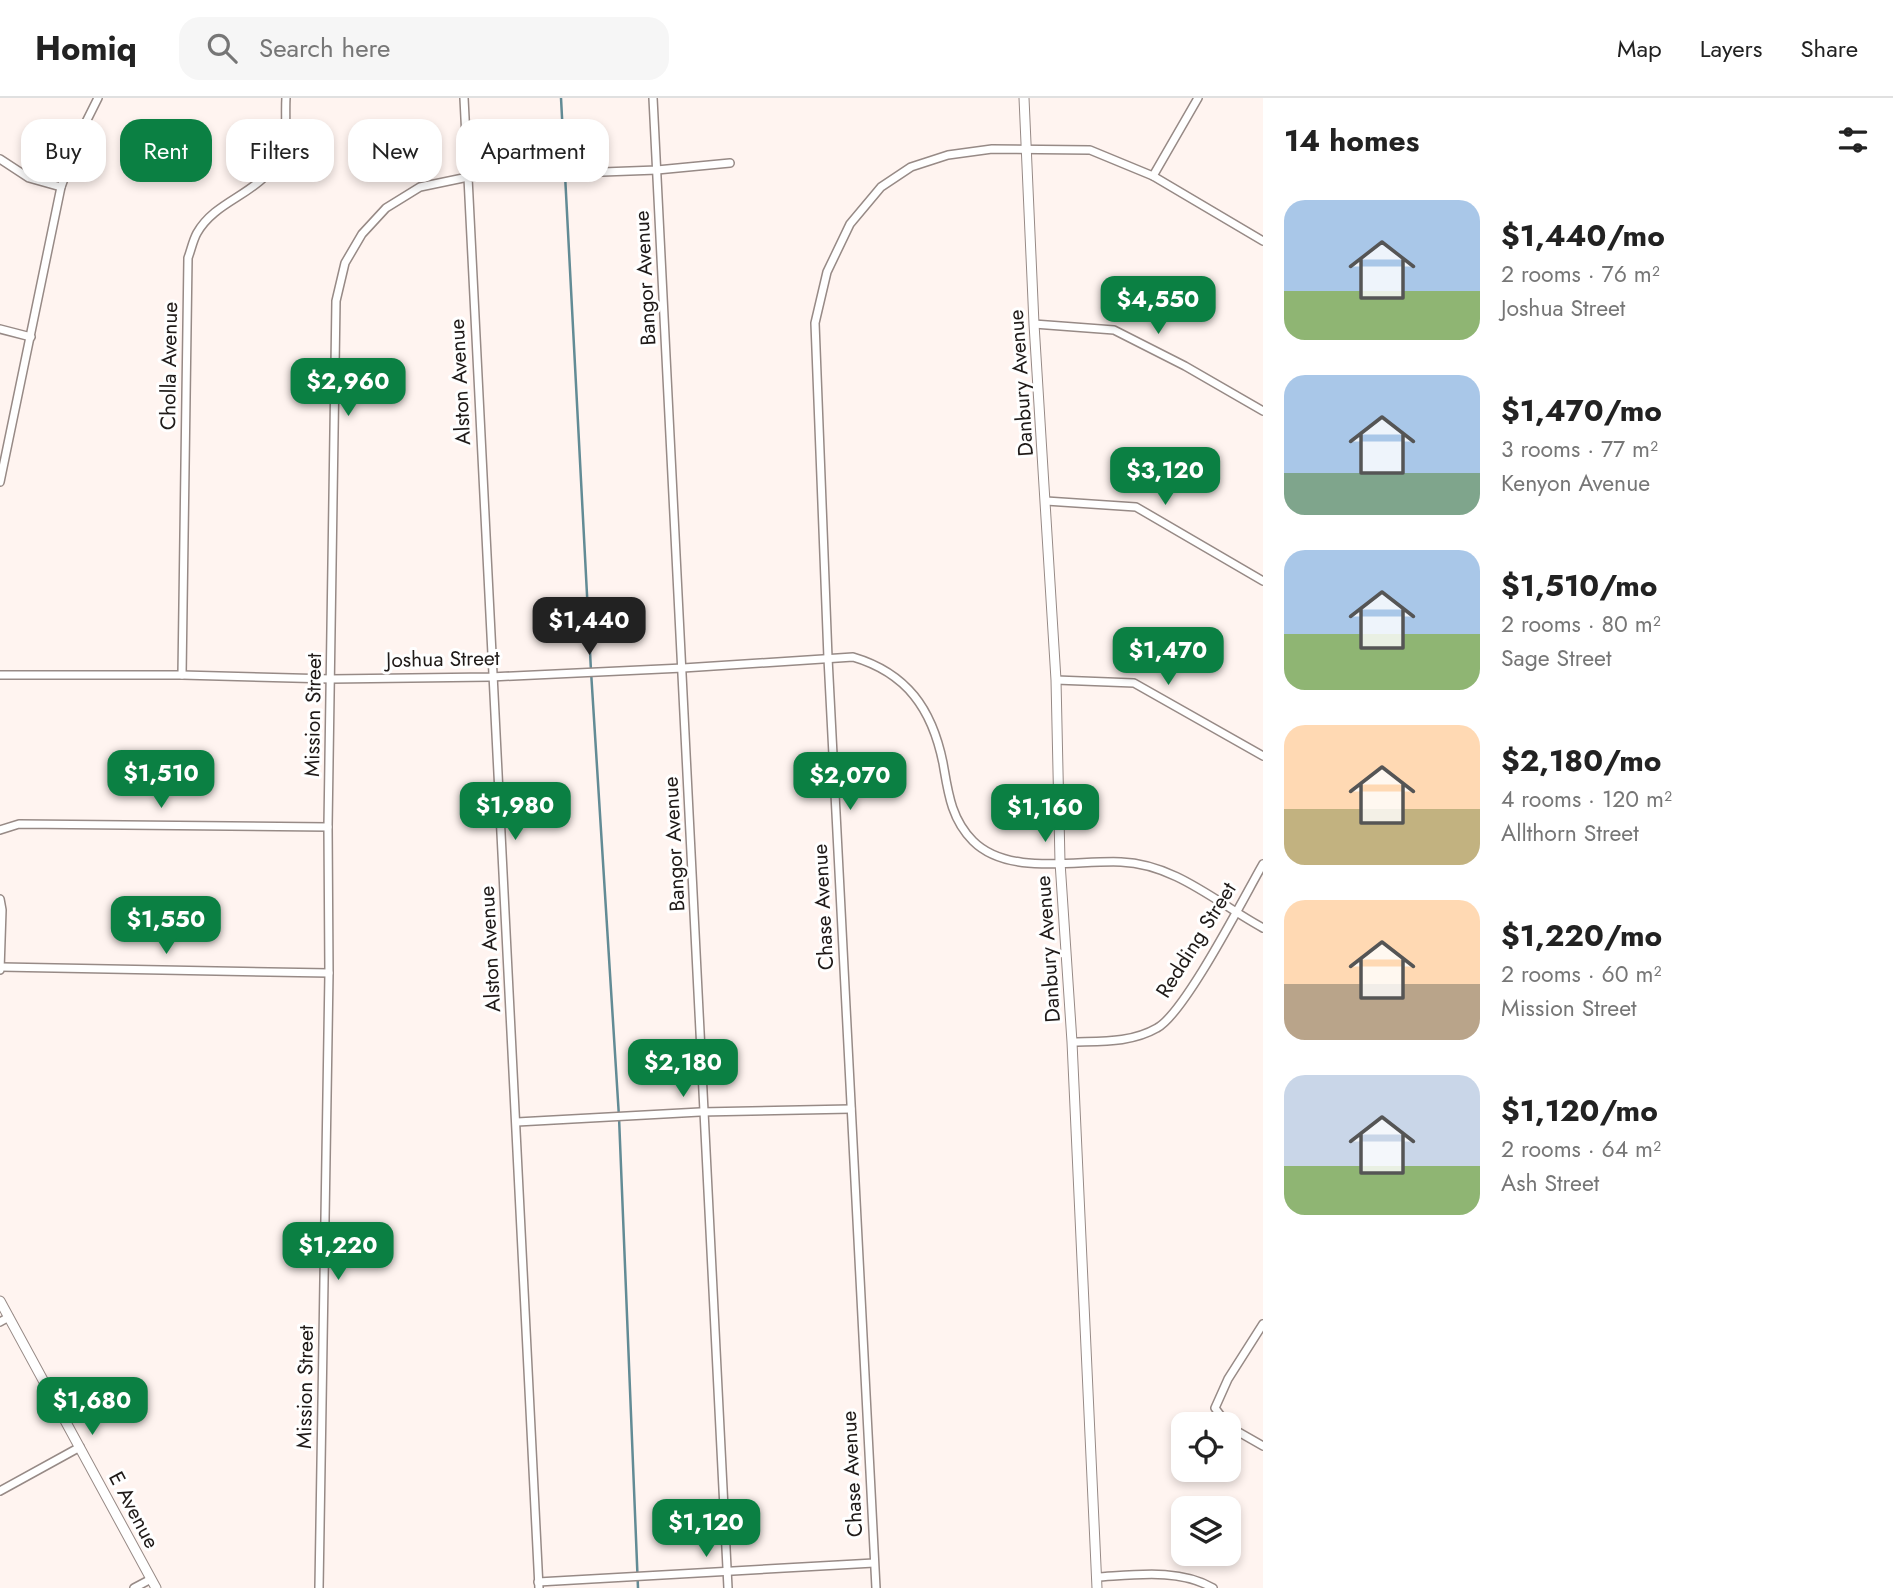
<!DOCTYPE html>
<html lang="en">
<head>
<meta charset="utf-8">
<style>
  body { margin:0; font-family:Jost,sans-serif; background:#f6f6f6; color:#222; height:100vh; display:flex; flex-direction:column; font-size:26px; white-space:nowrap }
  * { box-sizing:border-box; margin:0 }
  p { font-size:23px; color:#767676 }
  .icon { flex:none; width:38px; height:38px; fill:none; stroke:currentColor; stroke-width:2; stroke-linecap:round; stroke-linejoin:round }
  .map { position:relative; flex:1; overflow:hidden }
  .details { display:flex; flex-direction:column; background:#fff; width:630px }
  .details>* { flex:none }
  .top-card { position:absolute; left:21px; top:21px; width:665px; height:63px; display:flex; gap:14px }
  .tools { position:absolute; left:1171px; top:1314px; display:grid; gap:14px }
  .tools a { display:grid; place-items:center; width:70px; height:70px; border-radius:14px; background:#fff; box-shadow:0 4px 10px #0003; font-size:35px }
  .price { position:absolute; translate:-50% -60px; padding:0 16px; border-radius:14px; background:#0b8043; color:#fff; font-size:23px; line-height:46px; filter:drop-shadow(0 2px 4px #0008) }
  .price::after { content:''; position:absolute; left:50%; top:42px; width:21px; height:16px; margin-left:-10px; background:inherit; clip-path:polygon(0 0,100% 0,50% 100%) }
  .price.on { background:#222; color:#fff }
  ul { padding:0; list-style:none }
  li { display:flex; align-items:center; gap:21px; height:175px; padding:0 21px }
  li span { display:grid; place-items:center; flex:none; width:196px; height:140px; border-radius:21px; color:#555 }
  li>.icon { margin-inline-start:auto }
  span .icon { width:84px; height:84px; fill:#fffc; stroke-width:1 }
  li b { font-size:30px }
  h2 { display:flex; justify-content:space-between; align-items:center; height:84px; padding:0 21px; font-size:30px }
  .chip { padding:0 24px; border-radius:21px; background:#fff; box-shadow:0 4px 10px #0003; font-size:24px; line-height:63px }
  .chip.on { background:#0b8043; color:#fff }
  header { display:flex; align-items:center; gap:42px; box-sizing:border-box; height:98px; padding:0 35px; background:#fff; border-bottom:2px solid #e0e0e0 }
  header strong { font-size:33px }
  nav { display:flex; gap:38px; margin-inline-start:auto; font-size:24px }
  .search { width:490px; height:63px; background:#f6f6f6; display:flex; align-items:center; gap:18px; box-sizing:border-box; padding:0 24px; border-radius:21px; color:#767676; font-size:26px }
  main { display:flex; flex:1; min-height:0 }
  .map>svg:first-child { display:block }
</style>
</head>
<body>
<header>
<strong>Homiq</strong>
<div class="search"><svg class="icon" aria-label="search" viewBox="0 0 24 24"><circle cx="10" cy="10" r="6"/><path d="M15 15l6 6"/></svg>Search here</div>
<nav><a>Map</a><a>Layers</a><a>Share</a></nav>
</header>
<main>
<div class="map">
<svg width="1263" height="1490" viewBox="0 0 1263 1490">
  <rect width="100%" height="100%" fill="#fff4f0"/>
  <g fill="none" stroke-linecap="round" stroke-linejoin="round">
    <!-- stream -->
    <polyline stroke="#628b95" stroke-width="2.5" points="561,0 591,573 619,1019 638,1490"/>
    <defs>
      <g id="minor">
        <polyline points="464,0 539,1490"/>
        <polyline points="653,0 728,1490"/>
        <polyline points="0,61 29,80 61,89"/>
        <polyline points="1153,78 1198,0"/>
        <polyline points="1034,226 1114,232 1185,268 1263,313"/>
        <polyline points="0,231 31,239"/>
        <polyline points="0,384 61,89 81,34 98,0"/>
        <polyline points="1046,403 1136,409 1263,483"/>
        <path d="M 0,577 L 182,577 L 331,581 L 491,579 L 683,570 L 853,559 C 907,575 932,611 943,665 C 948,694 951,721 973,743 C 1008,778 1075,762 1121,764 C 1175,766 1217,805 1263,830"/>
        <path d="M 182,577 L 188,160 C 191,152 193,142 197,135 C 219,96 273,96 284,43 C 287,30 285,14 286,0"/>
        <polyline points="1056,582 1134,585 1263,658"/>
        <polyline points="0,732 19,726 328,729"/>
        <polyline points="0,801 2,812 0,872"/>
        <polyline points="1,869 329,875"/>
        <path d="M 1072,944 C 1101,943 1131,945 1157,930 C 1185,915 1244,799 1263,766"/>
        <polyline points="517,1024 700,1014 851,1011"/>
        <polyline points="0,1224 9,1219"/>
        <polyline points="1227,1326 1215,1310 1228,1281 1263,1226"/>
        <polyline points="1228,1328 1263,1348"/>
        <polyline points="0,1393 80,1349"/>
        <path d="M 1096,1479 C 1134,1477 1179,1470 1213,1490"/>
        <polyline points="538,1484 874,1465"/>
        <polyline points="134,1490 151,1481"/>
        <polyline points="319,1490 329,875 328,729 336,203 345,165 362,136 386,110 420,89 468,79 657,72 730,65"/>
        <polyline points="876,1490 828,560 815,225 827,174 850,126 881,89 911,69 948,57 992,51 1090,52 1153,78 1263,143"/>
      </g>
      <g id="tertiary">
        <polyline points="1024,0 1034,226 1056,582 1060,764 1072,944 1097,1490"/>
        <polyline points="0,1203 156,1490"/>
      </g>
    </defs>
    <!-- minor casing -->
    <use href="#minor" stroke="#978a86" stroke-width="10"/>
    <!-- tertiary casing -->
    <use href="#tertiary" stroke="#978a86" stroke-width="11"/>
    <!-- minor -->
    <use href="#minor" stroke="#fff" stroke-width="7"/>
    <!-- tertiary -->
    <use href="#tertiary" stroke="#fff" stroke-width="9"/>
  </g>
  <g text-anchor="middle" dominant-baseline="central" stroke-width="6" stroke-linejoin="round" paint-order="stroke">
    <!-- street labels -->
    <g font-size="21" fill="#1f1a18" stroke="#fff">
      <text transform="translate(645 180) rotate(-93)">Bangor Avenue</text>
      <text transform="translate(169 268) rotate(-89)">Cholla Avenue</text>
      <text transform="translate(460 284) rotate(-93)">Alston Avenue</text>
      <text transform="translate(1021 285) rotate(-94)">Danbury Avenue</text>
      <text transform="translate(443 561) rotate(-1)">Joshua Street</text>
      <text transform="translate(313 617) rotate(-89)">Mission Street</text>
      <text transform="translate(674 746) rotate(-93)">Bangor Avenue</text>
      <text transform="translate(823 809) rotate(-93)">Chase Avenue</text>
      <text transform="translate(1196 842) rotate(-58)">Redding Street</text>
      <text transform="translate(490 851) rotate(-93)">Alston Avenue</text>
      <text transform="translate(1048 851) rotate(-94)">Danbury Avenue</text>
      <text transform="translate(305 1289) rotate(-89)">Mission Street</text>
      <text transform="translate(852 1376) rotate(-93)">Chase Avenue</text>
      <text transform="translate(134 1412) rotate(62)">E Avenue</text>
    </g>
  </g>
</svg>
<div class="tools">
<a><svg class="icon" aria-label="locate" viewBox="0 0 24 24"><circle cx="12" cy="12" r="6"/><path d="M12 2v4M12 18v4M2 12h4M18 12h4"/></svg></a>
<a><svg class="icon" aria-label="layers" viewBox="0 0 24 24"><path d="M12 4l9 5-9 5-9-5zM3 14l9 5 9-5"/></svg></a>
</div>
<b class="price" style="left:1158px;top:238px">$4,550</b>
<b class="price" style="left:348px;top:320px">$2,960</b>
<b class="price" style="left:1165px;top:409px">$3,120</b>
<b class="price on" style="left:589px;top:559px">$1,440</b>
<b class="price" style="left:1168px;top:589px">$1,470</b>
<b class="price" style="left:161px;top:712px">$1,510</b>
<b class="price" style="left:850px;top:714px">$2,070</b>
<b class="price" style="left:515px;top:744px">$1,980</b>
<b class="price" style="left:1045px;top:746px">$1,160</b>
<b class="price" style="left:166px;top:858px">$1,550</b>
<b class="price" style="left:683px;top:1001px">$2,180</b>
<b class="price" style="left:338px;top:1184px">$1,220</b>
<b class="price" style="left:92px;top:1339px">$1,680</b>
<b class="price" style="left:706px;top:1461px">$1,120</b>
<div class="top-card">
<a class="chip">Buy</a>
<a class="chip on">Rent</a>
<a class="chip">Filters</a>
<a class="chip">New</a>
<a class="chip">Apartment</a>
</div>
</div>
<section class="details">
<h2>14 homes<svg class="icon" aria-label="filters" viewBox="0 0 24 24"><path d="M4 7h16M4 17h16"/><circle cx="9" cy="7" r="2"/><circle cx="15" cy="17" r="2"/></svg></h2>
<ul>
<li><span style="background:linear-gradient(#a9c7e8 65%,#8fb573 0)"><svg class="icon" aria-label="home" viewBox="0 0 24 24"><path d="M3 11l9-7 9 7M6 9v11h12V9"/></svg></span><div><b>$1,440/mo</b><p>2 rooms · 76 m²</p><p>Joshua Street</p></div></li>
<li><span style="background:linear-gradient(#a9c7e8 70%,#7fa58c 0)"><svg class="icon" aria-label="home" viewBox="0 0 24 24"><path d="M3 11l9-7 9 7M6 9v11h12V9"/></svg></span><div><b>$1,470/mo</b><p>3 rooms · 77 m²</p><p>Kenyon Avenue</p></div></li>
<li><span style="background:linear-gradient(#a9c7e8 60%,#8fb573 0)"><svg class="icon" aria-label="home" viewBox="0 0 24 24"><path d="M3 11l9-7 9 7M6 9v11h12V9"/></svg></span><div><b>$1,510/mo</b><p>2 rooms · 80 m²</p><p>Sage Street</p></div></li>
<li><span style="background:linear-gradient(#ffd9b3 60%,#c2b280 0)"><svg class="icon" aria-label="home" viewBox="0 0 24 24"><path d="M3 11l9-7 9 7M6 9v11h12V9"/></svg></span><div><b>$2,180/mo</b><p>4 rooms · 120 m²</p><p>Allthorn Street</p></div></li>
<li><span style="background:linear-gradient(#ffd9b3 60%,#b9a48a 0)"><svg class="icon" aria-label="home" viewBox="0 0 24 24"><path d="M3 11l9-7 9 7M6 9v11h12V9"/></svg></span><div><b>$1,220/mo</b><p>2 rooms · 60 m²</p><p>Mission Street</p></div></li>
<li><span style="background:linear-gradient(#c9d6e8 65%,#8fb573 0)"><svg class="icon" aria-label="home" viewBox="0 0 24 24"><path d="M3 11l9-7 9 7M6 9v11h12V9"/></svg></span><div><b>$1,120/mo</b><p>2 rooms · 64 m²</p><p>Ash Street</p></div></li>
</ul>
</section>
</main>
</body>
</html>
